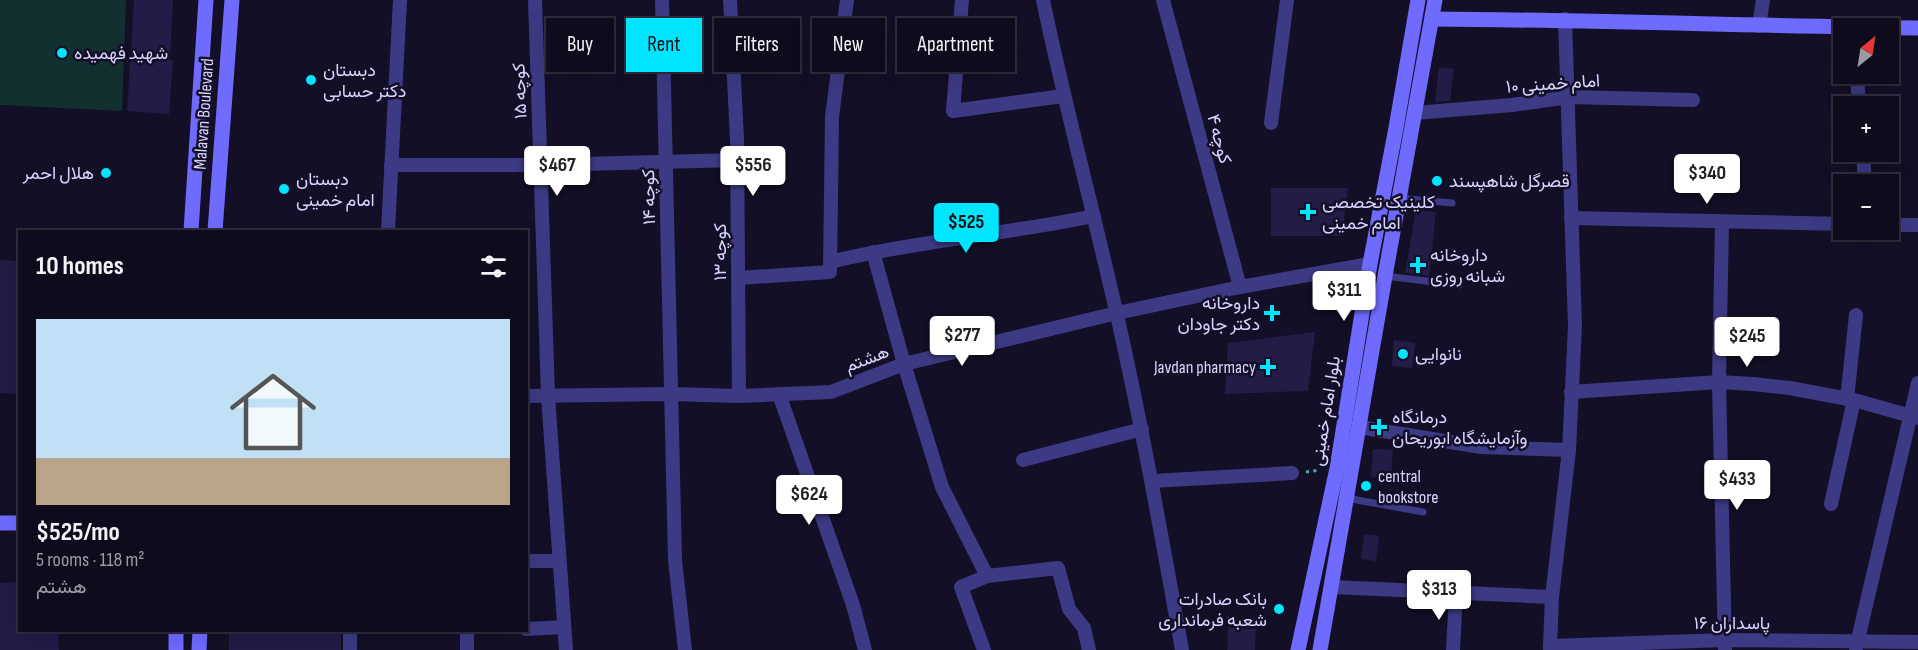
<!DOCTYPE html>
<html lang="en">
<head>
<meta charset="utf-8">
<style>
  body { margin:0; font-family:"Sofia Sans Condensed",Vazirmatn,sans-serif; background:#171425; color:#f1f3f6; height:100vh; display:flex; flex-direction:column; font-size:22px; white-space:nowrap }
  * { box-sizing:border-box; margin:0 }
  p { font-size:20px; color:#9b9ba3 }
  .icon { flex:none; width:33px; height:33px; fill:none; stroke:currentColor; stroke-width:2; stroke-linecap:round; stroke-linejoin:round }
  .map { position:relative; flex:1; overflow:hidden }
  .sheet { position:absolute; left:18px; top:230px; width:510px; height:402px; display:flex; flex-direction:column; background:#0e0b1c; border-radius:0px; box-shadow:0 6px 24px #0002,0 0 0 2px #2e2b3b }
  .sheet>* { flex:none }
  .banner { position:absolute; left:546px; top:18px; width:570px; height:54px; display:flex; gap:12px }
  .needle { width:39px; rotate:30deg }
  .buttons { position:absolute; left:1833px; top:18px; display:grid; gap:12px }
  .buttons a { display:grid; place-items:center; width:66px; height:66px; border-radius:0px; background:#0e0b1c; box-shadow:0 6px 24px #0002,0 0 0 2px #2e2b3b; font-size:30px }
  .price { position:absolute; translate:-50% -51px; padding:0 14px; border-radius:6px; background:#fff; color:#222; font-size:20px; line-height:39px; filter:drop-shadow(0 2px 3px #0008) }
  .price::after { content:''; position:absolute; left:50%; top:36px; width:18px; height:14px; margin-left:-9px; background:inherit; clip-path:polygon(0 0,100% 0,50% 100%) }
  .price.on { background:#00e5ff; color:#111 }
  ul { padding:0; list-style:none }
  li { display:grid; align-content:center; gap:12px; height:318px; padding:0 18px }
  li span { display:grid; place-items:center; height:186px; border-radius:0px; color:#555 }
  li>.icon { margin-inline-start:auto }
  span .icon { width:108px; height:108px; fill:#fffc; stroke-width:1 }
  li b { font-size:26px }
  h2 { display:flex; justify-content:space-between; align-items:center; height:72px; padding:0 18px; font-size:26px }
  .chip { padding:0 21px; border-radius:0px; background:#0e0b1c; box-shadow:0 6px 24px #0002,0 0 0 2px #2e2b3b; font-size:21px; line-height:54px }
  .chip.on { background:#00e5ff; color:#111 }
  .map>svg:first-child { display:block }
</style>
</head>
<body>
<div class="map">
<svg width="1918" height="650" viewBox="0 0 1918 650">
  <rect width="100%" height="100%" fill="#130f26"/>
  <!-- green -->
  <polygon fill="#12302f" points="0,0 126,0 122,111 0,105"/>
  <!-- building -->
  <g fill="#241b47">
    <polygon points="134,0 173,0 170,60 173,60 169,114 127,111"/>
    <polygon points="1439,67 1454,69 1450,101 1435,102"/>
    <polygon points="1271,188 1348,188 1342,236 1271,236"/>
    <polygon points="1416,209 1436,212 1429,276 1405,273"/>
    <polygon points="0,260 20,261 20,394 0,393"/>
    <polygon points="1315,332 1308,391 1225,394 1228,343"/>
    <polygon points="1394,340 1415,343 1412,368 1392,366"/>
    <polygon points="1373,449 1393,450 1391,478 1371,477"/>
    <polygon points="1364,534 1379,536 1376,561 1361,559"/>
    <polygon points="20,582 20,630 58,630 59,650 0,650 0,583"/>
    <polygon points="1228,627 1256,629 1255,650 1227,650"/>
    <rect x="229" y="630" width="112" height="20"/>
  </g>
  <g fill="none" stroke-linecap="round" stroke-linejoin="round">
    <!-- path -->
    <polyline stroke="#2fb8b0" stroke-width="3" stroke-dasharray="3 4.5" stroke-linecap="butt" points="1306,472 1320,470"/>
    <!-- lane -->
    <g stroke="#3d3a85" stroke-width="7">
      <polyline points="1399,198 1452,203"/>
      <polyline points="1385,276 1459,285"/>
      <polyline points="1346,498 1423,512"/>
    </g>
    <!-- street -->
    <g stroke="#3d3a85" stroke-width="14">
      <polyline points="535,0 548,396 566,650"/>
      <polyline points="662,0 675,560 685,650"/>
      <polyline points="730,0 737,139 739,396"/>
      <polyline points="962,0 953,111 1063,96"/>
      <path d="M 1043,0 C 1065,106 1093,209 1117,315 C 1142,426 1162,538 1182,650"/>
      <polyline points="1163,0 1240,287"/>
      <polyline points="1759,26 1763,0"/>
      <polyline points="1857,74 1859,106"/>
      <polyline points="1415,113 1512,105 1569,97 1693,100"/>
      <polyline points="1271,123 1287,0"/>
      <polyline points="1863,152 1865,184"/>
      <polyline points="391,165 541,165 737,160"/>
      <polyline points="1571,218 1844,224"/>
      <polyline points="1722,222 1719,382 1725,650"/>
      <polyline points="1888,225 1918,225"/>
      <polyline points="388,231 400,0"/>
      <polyline points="873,252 904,364 942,487 987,576"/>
      <path d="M 830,262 C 917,241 1007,234 1094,216"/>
      <polyline points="738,278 830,272 832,117 847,0"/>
      <polyline points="1571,392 1719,382 1753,384 1790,388 1854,400 1918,418"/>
      <polyline points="779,394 853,605 865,650"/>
      <polyline points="526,396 670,394 739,396 831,392 904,364 1117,313 1240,287 1370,264"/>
      <polyline points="1847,399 1856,315"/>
      <polyline points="1359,427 1481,447 1569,450"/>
      <polyline points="1023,460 1142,429"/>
      <polyline points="1152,481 1292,473"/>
      <polyline points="1831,504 1854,400"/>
      <polyline points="526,561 559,561"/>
      <polyline points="1332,587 1552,597"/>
      <polyline points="526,629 564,627"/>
      <polyline points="350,630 350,650"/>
      <polyline points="467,630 467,650"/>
      <polyline points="1550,646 1552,597 1569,450 1575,326 1565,19"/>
      <polyline points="1856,648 1918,383"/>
      <polyline points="984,650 961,587 987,576 1058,568 1069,609 1084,628 1089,650"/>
      <polyline points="1453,650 1456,594"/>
      <polyline points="1550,650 1550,646 1725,640 1918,642"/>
    </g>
    <!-- secondary -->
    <g stroke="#6f6bff" stroke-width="15">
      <path d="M 1432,19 C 1594,20 1756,26 1918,28"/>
      <polyline points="191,231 206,0"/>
      <polyline points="215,231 232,0"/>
      <polyline points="0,523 20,523"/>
      <polyline points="176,650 176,630"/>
      <polyline points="199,650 200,630"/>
      <polyline points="1298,650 1337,468 1370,264 1396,128 1418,0"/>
      <polyline points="1320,650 1385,276 1435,0"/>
    </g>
  </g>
  <!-- markers -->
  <g fill="#00e5ff" stroke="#130f26" stroke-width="2">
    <circle cx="62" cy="53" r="6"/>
    <circle cx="311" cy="80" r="6"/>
    <circle cx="106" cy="173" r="6"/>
    <circle cx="1437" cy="181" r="6"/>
    <circle cx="284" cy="189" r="6"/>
    <path d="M1305 203h6v6h6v6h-6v6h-6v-6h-6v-6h6z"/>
    <path d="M1415 256h6v6h6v6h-6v6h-6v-6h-6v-6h6z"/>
    <path d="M1269 304h6v6h6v6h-6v6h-6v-6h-6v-6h6z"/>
    <circle cx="1403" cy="354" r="6"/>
    <path d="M1265 358h6v6h6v6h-6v6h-6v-6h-6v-6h6z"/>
    <path d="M1376 418h6v6h6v6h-6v6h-6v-6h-6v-6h6z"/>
    <circle cx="1366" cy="486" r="6"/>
    <circle cx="1279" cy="609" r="6"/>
  </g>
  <g text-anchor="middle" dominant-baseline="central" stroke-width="5" stroke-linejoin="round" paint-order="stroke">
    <!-- poi labels -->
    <g font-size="18" fill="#d9d4ff" stroke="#130f26" text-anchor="start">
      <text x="74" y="53">شهید فهمیده</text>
      <text x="323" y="70">دبستان<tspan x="323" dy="21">دکتر حسابی</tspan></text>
      <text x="94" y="173" text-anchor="end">هلال احمر</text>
      <text x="296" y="179">دبستان<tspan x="296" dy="21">امام خمینی</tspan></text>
      <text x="1449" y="181">قصرگل شاهپسند</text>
      <text x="1322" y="202">کلینیک تخصصی<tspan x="1322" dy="21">امام خمینی</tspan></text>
      <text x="1430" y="255">داروخانه<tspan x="1430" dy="21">شبانه روزی</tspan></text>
      <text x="1260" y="303" text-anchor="end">داروخانه<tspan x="1260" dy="21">دکتر جاودان</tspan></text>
      <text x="1415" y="354">نانوایی</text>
      <text x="1256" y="367" text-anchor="end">Javdan pharmacy</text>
      <text x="1392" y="417">درمانگاه<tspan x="1392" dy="21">وآزمایشگاه ابوریحان</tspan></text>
      <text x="1378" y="476">central<tspan x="1378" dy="21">bookstore</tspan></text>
      <text x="1267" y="599" text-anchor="end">بانک صادرات<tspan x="1267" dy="21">شعبه فرمانداری</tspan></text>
    </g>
    <!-- street labels -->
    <g font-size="18" fill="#d9d4ff" stroke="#130f26">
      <text transform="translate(1553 84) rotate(-4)">امام خمینی ۱۰</text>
      <text transform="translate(520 91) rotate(-92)">کوچه ۱۵</text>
      <text transform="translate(204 114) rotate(-86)">Malavan Boulevard</text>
      <text transform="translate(1219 139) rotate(75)">کوچه ۴</text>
      <text transform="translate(649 197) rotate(-91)">کوچه ۱۴</text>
      <text transform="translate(720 252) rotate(-90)">کوچه ۱۳</text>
      <text transform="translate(867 359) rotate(-21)">هشتم</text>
      <text transform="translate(1326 411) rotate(-81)">بلوار امام خمینی</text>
      <text x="1732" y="623">پاسداران ۱۶</text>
    </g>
  </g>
</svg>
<div class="buttons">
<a><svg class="needle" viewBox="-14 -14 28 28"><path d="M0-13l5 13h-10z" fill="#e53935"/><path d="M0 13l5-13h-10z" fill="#9b9ba3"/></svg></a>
<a>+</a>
<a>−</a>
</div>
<b class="price" style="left:557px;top:197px">$467</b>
<b class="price" style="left:753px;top:197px">$556</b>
<b class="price" style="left:1707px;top:205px">$340</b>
<b class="price on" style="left:966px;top:254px">$525</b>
<b class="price" style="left:1344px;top:322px">$311</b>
<b class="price" style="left:962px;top:367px">$277</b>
<b class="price" style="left:1747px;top:368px">$245</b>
<b class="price" style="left:1737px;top:511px">$433</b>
<b class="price" style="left:809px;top:526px">$624</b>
<b class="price" style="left:1439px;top:621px">$313</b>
<div class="banner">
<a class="chip">Buy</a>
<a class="chip on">Rent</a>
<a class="chip">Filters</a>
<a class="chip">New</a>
<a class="chip">Apartment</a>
</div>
<section class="sheet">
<h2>10 homes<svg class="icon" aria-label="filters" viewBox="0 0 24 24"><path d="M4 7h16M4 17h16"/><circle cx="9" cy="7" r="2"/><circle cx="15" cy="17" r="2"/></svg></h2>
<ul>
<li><span style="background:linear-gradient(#bfe0f5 75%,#b9a48a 0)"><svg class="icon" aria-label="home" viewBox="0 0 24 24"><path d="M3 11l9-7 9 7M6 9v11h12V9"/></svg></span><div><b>$525/mo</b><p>5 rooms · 118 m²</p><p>هشتم</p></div></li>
</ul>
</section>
</div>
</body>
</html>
